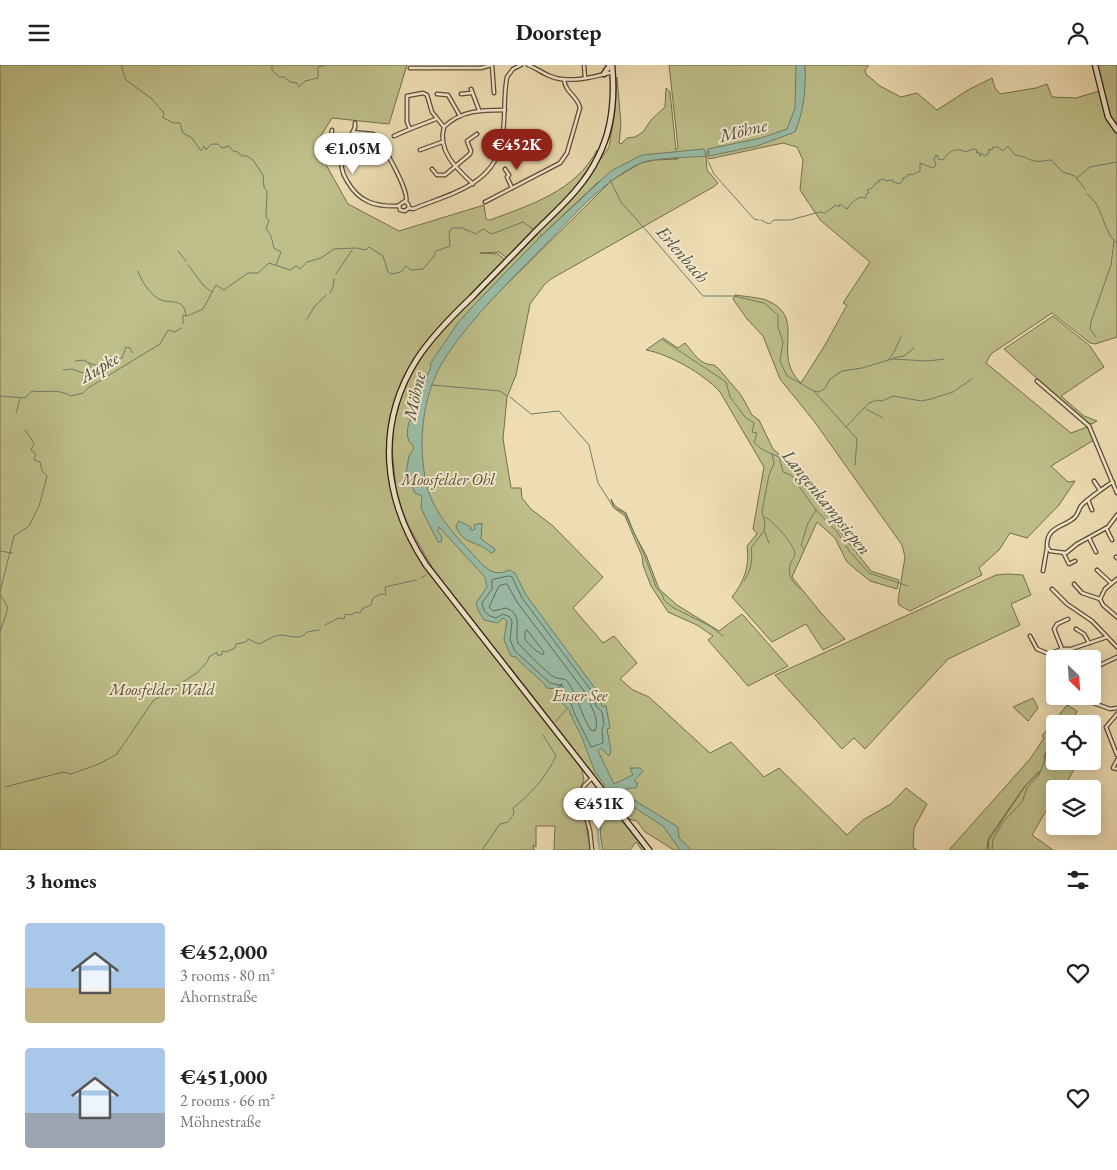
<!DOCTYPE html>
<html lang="en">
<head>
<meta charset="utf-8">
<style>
  body { margin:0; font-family:"EB Garamond",serif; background:#f6f6f6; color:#202124; height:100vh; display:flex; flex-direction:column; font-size:19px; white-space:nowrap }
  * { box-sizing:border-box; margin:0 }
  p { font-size:16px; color:#757577 }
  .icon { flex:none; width:28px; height:28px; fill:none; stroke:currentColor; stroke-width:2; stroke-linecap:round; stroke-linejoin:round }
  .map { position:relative; height:785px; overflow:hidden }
  .sheet { display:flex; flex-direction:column; background:#fff; flex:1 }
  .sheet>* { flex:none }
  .needle { width:32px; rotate:155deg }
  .fabs { position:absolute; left:1046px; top:585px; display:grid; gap:10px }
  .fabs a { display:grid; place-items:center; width:55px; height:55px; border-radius:5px; background:#fff; box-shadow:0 2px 12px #0003; font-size:25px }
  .price { position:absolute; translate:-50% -42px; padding:0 11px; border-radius:18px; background:#fff; color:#222; font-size:16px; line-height:32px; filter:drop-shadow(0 1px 2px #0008) }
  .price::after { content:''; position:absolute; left:50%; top:30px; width:15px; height:11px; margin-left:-8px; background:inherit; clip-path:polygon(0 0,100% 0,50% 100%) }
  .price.on { background:#8f2418; color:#fff }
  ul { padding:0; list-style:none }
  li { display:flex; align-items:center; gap:15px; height:125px; padding:0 25px }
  li span { display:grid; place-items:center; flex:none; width:140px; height:100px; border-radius:5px; color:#555 }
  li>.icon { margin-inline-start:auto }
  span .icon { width:60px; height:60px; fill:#fffc; stroke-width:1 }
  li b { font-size:21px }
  h2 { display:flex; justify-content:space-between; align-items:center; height:60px; padding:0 25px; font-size:21px }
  header { display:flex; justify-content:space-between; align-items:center; height:65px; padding:0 25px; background:#fff; font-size:22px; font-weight:700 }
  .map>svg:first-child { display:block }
</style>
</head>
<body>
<header><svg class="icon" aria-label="menu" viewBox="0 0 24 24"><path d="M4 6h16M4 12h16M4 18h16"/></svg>Doorstep<svg class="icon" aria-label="person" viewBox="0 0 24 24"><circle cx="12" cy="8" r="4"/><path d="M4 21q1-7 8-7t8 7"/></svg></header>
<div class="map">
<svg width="1117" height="785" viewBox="0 0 1117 785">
  <rect width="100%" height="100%" fill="#eeddb3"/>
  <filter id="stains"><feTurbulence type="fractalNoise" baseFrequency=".004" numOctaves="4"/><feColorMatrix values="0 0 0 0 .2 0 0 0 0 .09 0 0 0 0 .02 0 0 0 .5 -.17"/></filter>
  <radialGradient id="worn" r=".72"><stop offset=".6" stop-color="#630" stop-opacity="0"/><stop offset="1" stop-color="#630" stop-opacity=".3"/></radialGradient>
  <!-- green -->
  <g fill="#bebf89" stroke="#746e4b">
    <path d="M 0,0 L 407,0 L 389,59 L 332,53 L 315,80 L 348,139 L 399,166 L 484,140 L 486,154 L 490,155 C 530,140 576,126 597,85 L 597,91 L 575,123 L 507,193 L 499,187 L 480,188 L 498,189 L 505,195 L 423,286 L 402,323 L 390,370 L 391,419 L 411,478 L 547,655 L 582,705 L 584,715 L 579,726 L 578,736 L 586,759 L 590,783 L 588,785 L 554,785 L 555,761 L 536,761 L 536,782 L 533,780 L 534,785 L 0,785 Z"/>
    <path d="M 669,0 L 869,0 L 865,5 L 866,9 L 880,21 L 901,32 L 917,28 L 937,45 L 968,25 L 992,13 L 995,23 L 1000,29 L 1036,23 L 1047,19 L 1052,32 L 1076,33 L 1099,26 L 1108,56 L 1117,68 L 1117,272 L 1095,279 L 1090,278 L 1052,248 L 991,289 L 986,298 L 1071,368 L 1087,362 L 1094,375 L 1051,401 L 1068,417 L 1075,416 L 1059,440 L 1027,473 L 1010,468 L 999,485 L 979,503 L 982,510 L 910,546 L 899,540 L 898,535 L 905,492 L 902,480 L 814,356 L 780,314 L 763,271 L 747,254 L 733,234 L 735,230 C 742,231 762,233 766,235 C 809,252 770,290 801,318 L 825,280 L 847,240 L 843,238 L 870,197 L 820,155 L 800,125 L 803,95 L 797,82 L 783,78 L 709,94 L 706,92 L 707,105 L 718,118 L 715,121 L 551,214 L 544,220 L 530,239 L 516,310 L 507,332 L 503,374 L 511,423 L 521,423 L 522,433 L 531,444 L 553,461 L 603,512 L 573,543 L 603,578 L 614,571 L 637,598 L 620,614 L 633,625 L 649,632 L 710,688 L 731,677 L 764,712 L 779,703 L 847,770 L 863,755 L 891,739 L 906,723 L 927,739 L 914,763 L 913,782 L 917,785 L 674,785 L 645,767 L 637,756 L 628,754 L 433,504 L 409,462 L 403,448 L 396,424 L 392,384 L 394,357 L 404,322 L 415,301 L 440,267 L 536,169 L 540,173 L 480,234 L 486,240 L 612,115 L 641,98 L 655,95 L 678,94 L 653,90 L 614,106 L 597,118 L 541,171 L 538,167 L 578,127 L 609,82 L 615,46 L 617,12 L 621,59 L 619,78 L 621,79 L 627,73 L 635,72 L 643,67 L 651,55 L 665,42 L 666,23 L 670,27 L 676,85 L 678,82 Z"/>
    <polygon points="1097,0 1117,0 1117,62 1111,52"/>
    <polygon points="1053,251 1090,281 1104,302 1061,331 1084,351 1097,356 1092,359 1086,357 1004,284"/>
    <path d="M 663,273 L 678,283 L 685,278 C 694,288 699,300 714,300 L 718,303 L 741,330 L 752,350 L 759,355 L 773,384 L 780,390 L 871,506 L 899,515 L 897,524 L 870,516 L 847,497 L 835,473 L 817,457 L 792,512 L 821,548 L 845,574 L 823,585 L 806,559 L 772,577 L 732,532 C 744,517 750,501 747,481 L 757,469 L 753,464 L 764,402 L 720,327 C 704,309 669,289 646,285 Z"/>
    <polygon points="611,434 615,441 626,448 634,468 646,490 659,524 677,540 719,566 742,549 788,601 748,621 708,575 713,571 697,560 668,547 651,521 643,500 642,491 625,451 614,443"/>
    <polygon points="1008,509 1023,510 1031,530 1011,539 1020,560 948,594 865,684 854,673 842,684 775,610 985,515 996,510"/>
    <polygon points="1033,633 1038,643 1028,656 1013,642"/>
    <polygon points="1067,640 1077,646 1073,655 1078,659 1055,659 1044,693 1055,665 1055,696 1082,696 1077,699 1063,724 1055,724 1055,736 1044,749 1032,770 1053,785 988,785 989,775 1025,721 1038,709 1039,706 1025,721 988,774 987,785 949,785 1030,694 1044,673 1042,671"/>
    <path d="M 607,737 L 645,785 L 642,785 L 636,777 L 630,785 L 603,785 C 600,772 597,748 607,737 Z"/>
  </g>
  <!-- water -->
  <g fill="#9abda8" stroke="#6d7d6a">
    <path d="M 796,0 L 805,0 C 806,24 804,45 795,67 L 757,81 L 709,91 L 708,84 L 761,73 L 787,64 L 795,43 Z"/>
    <path d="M 704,84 L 706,91 C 688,93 653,92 639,99 C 601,117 572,153 542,183 C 509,217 474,250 447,290 C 423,325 417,375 426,417 C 431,443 452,468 470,486 C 482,499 491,514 509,505 L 515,508 L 526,530 L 597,626 L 602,641 L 606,641 L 610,663 L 607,664 L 611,686 L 609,691 L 601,683 L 598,686 L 614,719 L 633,710 L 630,703 L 640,703 L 643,706 L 634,716 L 638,718 L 636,723 L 629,723 L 621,727 L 678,762 L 679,773 L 691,785 L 680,785 L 663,761 L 627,738 L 623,741 L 624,736 L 616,735 L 595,707 L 581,670 L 572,653 L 573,651 L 570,650 L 570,646 L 561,637 L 566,637 L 566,635 L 556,631 L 562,618 L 557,624 L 547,623 C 539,611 525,604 516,592 L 511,591 L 504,575 L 507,556 L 503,553 L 498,558 L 484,555 L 478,545 L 476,538 L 487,522 L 485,512 L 439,462 L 438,466 L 442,473 L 441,477 L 438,477 L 421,443 L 422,431 L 415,428 L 406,408 L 409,391 L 414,383 C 413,380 411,379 409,376 C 404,367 411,347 417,342 L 416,340 L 418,340 L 423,319 L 431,302 L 430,299 L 457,259 L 474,240 L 541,171 L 611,106 L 642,90 Z"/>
    <path d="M 459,456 L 471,462 L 470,465 L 473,465 L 475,464 L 474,460 L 482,458 L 481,474 L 495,484 L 495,486 L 491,488 C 478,475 463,481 456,461 Z"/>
  </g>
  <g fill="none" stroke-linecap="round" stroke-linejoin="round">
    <!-- shore -->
    <g stroke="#626c5a" stroke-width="1">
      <path d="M 509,511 L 512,512 L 522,533 L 593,628 L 596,641 L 602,647 L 604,659 L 602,664 L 603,678 L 591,682 C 585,668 571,646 570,633 L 564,628 L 563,621 L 550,618 L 515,586 L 510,575 L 512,557 L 510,552 L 503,549 L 496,553 C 488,551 483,547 482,538 L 492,524 L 492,515 Z"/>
      <path d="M 507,519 L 517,537 L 587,630 C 591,644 600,653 595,666 L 591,665 C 581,650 578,632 568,617 C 564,612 559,615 554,612 C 548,609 522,583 518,578 C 514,563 524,550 506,543 L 493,546 L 489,542 L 499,521 Z"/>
      <polygon points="527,565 544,587 543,590 535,585 525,575 525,567"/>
    </g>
    <!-- stream -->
    <g stroke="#6d7d6a" stroke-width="1">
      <polyline points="121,0 126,15 152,34 162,46"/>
      <polyline points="272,0 272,5 279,12 284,12 290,17 297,18 299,22 305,16 318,13 318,2 327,0"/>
      <polyline points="163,46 164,50 162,52 173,58 180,58 183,68 192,73 201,86 204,81 206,85 211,79 218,79 222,83 229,81 234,87 236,86 242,91 247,91 253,95 263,110 264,122 267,126 266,152 269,156 266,163 271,171 274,183 281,187 276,200"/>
      <polyline points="707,86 707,93"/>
      <polyline points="708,96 714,109 721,117"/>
      <polyline points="1077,113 1090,102 1117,97"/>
      <polyline points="610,115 621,137 644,163"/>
      <polyline points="722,118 754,154 759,155"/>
      <path d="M 1087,129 C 1105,142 1101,165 1117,178"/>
      <path d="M 761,155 L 769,159 L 774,155 L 790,155 L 820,147 L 825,148 L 836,140 L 839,142 L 840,139 L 847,144 C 851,138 858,130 866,133 L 866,129 L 869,128 L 867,125 L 872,123 L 877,117 L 879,117 L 879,115 L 884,114 L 886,116 L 893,115 L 893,117 L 900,119 L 903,115 L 902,114 L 908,111 L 907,110 L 910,109 L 912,110 L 920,106 L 920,98 L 933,103 L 936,100 L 934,95 L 935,91 L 937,90 L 938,94 L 943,95 C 947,88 956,81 965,87 L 973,84 L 977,85 L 976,88 L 979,87 L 980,91 L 982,88 L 984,91 L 988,89 L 989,84 L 992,85 L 993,82 L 998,82 L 1003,86 L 1008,81 L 1015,90 C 1023,91 1024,92 1031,95 C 1038,98 1044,95 1051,95 L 1063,107 L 1075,111 L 1085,124"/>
      <polyline points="645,164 703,231 733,231"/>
      <polyline points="178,186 186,196"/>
      <polyline points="188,200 203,220 212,227"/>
      <path d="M 138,206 C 141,216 150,229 159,234 C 170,240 184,231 186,251"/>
      <polyline points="336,209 352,185"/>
      <polyline points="330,228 333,222 334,214"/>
      <polyline points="734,231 764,238 778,250 778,262 783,277 780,296 787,311 814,326 857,374 855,400"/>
      <polyline points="307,254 315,241 326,230"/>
      <polyline points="183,259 183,250 187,251 203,244 216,220 224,225 248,208 258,208 269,198 290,205 296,201 300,204 307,197 321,193 334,184 356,183 366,185 369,182 383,191 388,207 392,209 401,207 406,201 411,205 423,204 434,191 436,186 450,181 449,167 452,163 462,163 476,169 483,164 492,169 523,157 533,164"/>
      <polyline points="1096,272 1090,264 1091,257 1111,200 1114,176"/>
      <path d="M 663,275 L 726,317 L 730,332 L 746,353 L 754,358 L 752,367 L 757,368 L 754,377 C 760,385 770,388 779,392 L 783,407 L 791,410 L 816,445 L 837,467 L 850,487 L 869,508 L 908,521"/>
      <polyline points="893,293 904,291 914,283"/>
      <polyline points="888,295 894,287 901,272"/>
      <polyline points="75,296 84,295 89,298"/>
      <polyline points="63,305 72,304 83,308 86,303 92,307 93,306 89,298 105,303 111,302 114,294 122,293 126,282 130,283 133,288"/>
      <polyline points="432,320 500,326 507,331"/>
      <polyline points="814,326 819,327 825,323 830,314 842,306 862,303 892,294 928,296 944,294"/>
      <path d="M 0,331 L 25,333 L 32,326 C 47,328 57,323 71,331 L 83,328 L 88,323 L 160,279 L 168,265 L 175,267 L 181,263"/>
      <polyline points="510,332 531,349 559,346 589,380 598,418 614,443 625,448 644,489 656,522 662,529 664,535 672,542 710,561 723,571"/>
      <polyline points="866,344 883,353"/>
      <polyline points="16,348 20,334"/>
      <polyline points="846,362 869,338 877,335 882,336 893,331 921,336 931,334 953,327 972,314"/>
      <path d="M 765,452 C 772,455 795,480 795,489 C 795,492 791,496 790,500 C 787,510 793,518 800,524"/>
      <polyline points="769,478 764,466 765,458 762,447 769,410 774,398 772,389"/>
      <polyline points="804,484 801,480 808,458 816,445"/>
      <polyline points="0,486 12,488"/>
      <polyline points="421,513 426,510"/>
      <path d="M 744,516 C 751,505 753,496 751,483 L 763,467"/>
      <polyline points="0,527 14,471 29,461 39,441 47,411 42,406 40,397 34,395 36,389 31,385 34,378 25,365"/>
      <polyline points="0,529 8,543 0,567"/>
      <polyline points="325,560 339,553 344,554 345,549 351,550 356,547 360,548 362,544 371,540 373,533 381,529 386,530 385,522 416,515"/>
      <polyline points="556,656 567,644"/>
      <path d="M 5,722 L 63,707 L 71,709 L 99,699 L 117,689 L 153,636 L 197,608 L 207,597 L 209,592 L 217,587 L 217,590 L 222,590 L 222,586 L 226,587 L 235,583 L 236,579 L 246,577 L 248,574 L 259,579 C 264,577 270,573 275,571 C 286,567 298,578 307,567 L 319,565"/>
      <path d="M 482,785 L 500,759 L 508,757 L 514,749 L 513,743 C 530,730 547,711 556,691 L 543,670"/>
      <polyline points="992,785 993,774 1003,757 1022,737 1027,723 1039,710 1055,669"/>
    </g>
    <!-- canal -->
    <path stroke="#9abda8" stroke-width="2.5" d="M 600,785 C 594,762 601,740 607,718"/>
    <defs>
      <g id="minor">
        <polyline points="492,0 494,28"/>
        <path d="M 528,0 C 536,3 542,8 550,11 C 568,19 594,12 613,7"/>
        <polyline points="584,0 585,13"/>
        <polyline points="410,3 481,3 491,0"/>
        <polyline points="471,24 479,45"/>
        <polyline points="437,29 448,30 460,51"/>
        <polyline points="461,29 471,28"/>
        <polyline points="436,54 410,64 407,57 407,31 423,28 427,30 432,47 444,62"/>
        <path d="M 355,58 L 355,62 C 351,72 344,81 342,91 C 340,100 342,108 347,116 C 359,137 375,142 399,141"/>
        <polyline points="332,65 328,83 333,87 342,89"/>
        <polyline points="353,67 373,69"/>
        <polyline points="394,71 410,64"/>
        <path d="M 381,81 L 386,86 C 391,97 409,126 406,137"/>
        <polyline points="420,85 442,77"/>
        <polyline points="432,104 437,110 445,110 470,89 471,86 467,76 477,69"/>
        <polyline points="505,104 509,110 507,112 512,123"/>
        <path d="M 473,119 C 457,104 437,86 444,62 C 461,45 482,45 505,45"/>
        <path d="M 485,137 L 560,98 L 567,88 L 580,43 C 578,31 565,28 564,14"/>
        <path d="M 409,143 L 408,139 L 405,136 L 399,140 L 400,145 L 405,146 L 409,143 L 413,144 C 449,129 496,120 502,74 C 506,53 503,32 507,12 L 513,4 L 521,0"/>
        <polyline points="1037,316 1089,361 1117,428"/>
        <polyline points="1094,416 1100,425"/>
        <path d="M 1113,417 C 1107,420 1084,437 1081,441 C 1079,444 1078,449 1075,452 C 1066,462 1046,460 1047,482 L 1050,486 L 1066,488 L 1077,479 L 1108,462 L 1117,450"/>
        <polyline points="1088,435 1092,445"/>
        <polyline points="1106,463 1112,475"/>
        <polyline points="1089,473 1096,487"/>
        <polyline points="1064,489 1069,499 1075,496"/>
        <polyline points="1116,492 1117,493"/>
        <polyline points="1097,505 1111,518"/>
        <polyline points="1043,506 1047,483"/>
        <polyline points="1117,514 1105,524 1100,534 1103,540 1117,552"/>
        <polyline points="1074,519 1082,528 1100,534"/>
        <polyline points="1052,524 1067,539 1092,556 1117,582"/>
        <polyline points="1076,564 1084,569 1089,578"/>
        <polyline points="1030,571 1037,584 1049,589 1062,584 1071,584 1107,572"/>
        <polyline points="1062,584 1054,564 1057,559 1068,554"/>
        <polyline points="1092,604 1117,592"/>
        <polyline points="1075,631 1110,644 1117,643"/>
        <polyline points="1117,649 1106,662 1117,690"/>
        <polyline points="1117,695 1113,703 1117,704"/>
        <polyline points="592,713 584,721 580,731 590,766 592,785"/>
      </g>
      <g id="secondary">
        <path d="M 612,0 C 615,32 613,63 598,92 C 584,122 558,144 535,167 C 514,189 493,210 472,232 C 452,251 432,271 417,294 C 374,362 384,436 426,500 L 649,785"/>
        <polyline points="1095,0 1108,52 1117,65"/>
        <polyline points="604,9 610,0"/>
      </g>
    </defs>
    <!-- minor casing -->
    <use href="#minor" stroke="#5a4c36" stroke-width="5"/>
    <!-- secondary casing -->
    <use href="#secondary" stroke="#291c0d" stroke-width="7"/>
    <!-- minor -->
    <use href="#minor" stroke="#f4e9ce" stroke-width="2.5"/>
    <!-- secondary -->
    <use href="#secondary" stroke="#f4e9ce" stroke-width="4.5"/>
  </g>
  <g text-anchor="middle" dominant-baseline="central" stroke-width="4" stroke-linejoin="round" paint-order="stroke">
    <!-- park labels -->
    <g font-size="16" font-style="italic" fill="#564d32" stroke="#f4e9ce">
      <text x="448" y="414">Moosfelder Ohl</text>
      <text x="162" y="624">Moosfelder Wald</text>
      <text x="580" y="630">Enser See</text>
    </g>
    <!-- water labels -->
    <g font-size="18" font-style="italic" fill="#4b4c3c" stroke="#f4e9ce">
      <text transform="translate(743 65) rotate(-14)">Möhne</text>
      <text transform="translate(683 189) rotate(49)">Erlenbach</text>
      <text transform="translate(99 302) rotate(-31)">Aupke</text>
      <text transform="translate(414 331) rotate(-78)">Möhne</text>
      <text transform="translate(827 437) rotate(51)">Langenkampsiepen</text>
    </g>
  </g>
  <rect width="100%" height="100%" filter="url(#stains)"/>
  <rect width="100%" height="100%" fill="url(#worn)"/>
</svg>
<div class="fabs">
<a><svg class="needle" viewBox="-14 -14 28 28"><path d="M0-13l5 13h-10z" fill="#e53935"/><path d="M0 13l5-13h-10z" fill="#757577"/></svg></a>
<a><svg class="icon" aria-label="locate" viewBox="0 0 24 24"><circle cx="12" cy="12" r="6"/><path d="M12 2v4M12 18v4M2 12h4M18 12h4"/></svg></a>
<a><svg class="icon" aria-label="layers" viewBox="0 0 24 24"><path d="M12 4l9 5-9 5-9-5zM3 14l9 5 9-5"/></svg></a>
</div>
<b class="price on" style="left:517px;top:106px">€452K</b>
<b class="price" style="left:353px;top:110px">€1.05M</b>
<b class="price" style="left:599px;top:765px">€451K</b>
</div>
<section class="sheet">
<h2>3 homes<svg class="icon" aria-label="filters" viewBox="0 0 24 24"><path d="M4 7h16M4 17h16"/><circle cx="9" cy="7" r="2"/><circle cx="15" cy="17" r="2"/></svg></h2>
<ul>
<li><span style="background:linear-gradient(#a9c7e8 65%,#c2b280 0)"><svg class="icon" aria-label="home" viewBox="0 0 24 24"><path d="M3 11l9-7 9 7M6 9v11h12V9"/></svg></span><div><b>€452,000</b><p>3 rooms · 80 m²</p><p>Ahornstraße</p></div><svg class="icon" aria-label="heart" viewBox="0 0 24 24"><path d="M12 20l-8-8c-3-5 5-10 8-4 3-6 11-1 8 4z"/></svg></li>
<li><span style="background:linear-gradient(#a9c7e8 65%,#9aa5b1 0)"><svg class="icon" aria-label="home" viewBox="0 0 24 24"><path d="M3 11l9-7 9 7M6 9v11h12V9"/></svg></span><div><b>€451,000</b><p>2 rooms · 66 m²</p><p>Möhnestraße</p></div><svg class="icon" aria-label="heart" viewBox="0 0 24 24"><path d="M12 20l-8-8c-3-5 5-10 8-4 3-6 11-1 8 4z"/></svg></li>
</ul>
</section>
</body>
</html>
